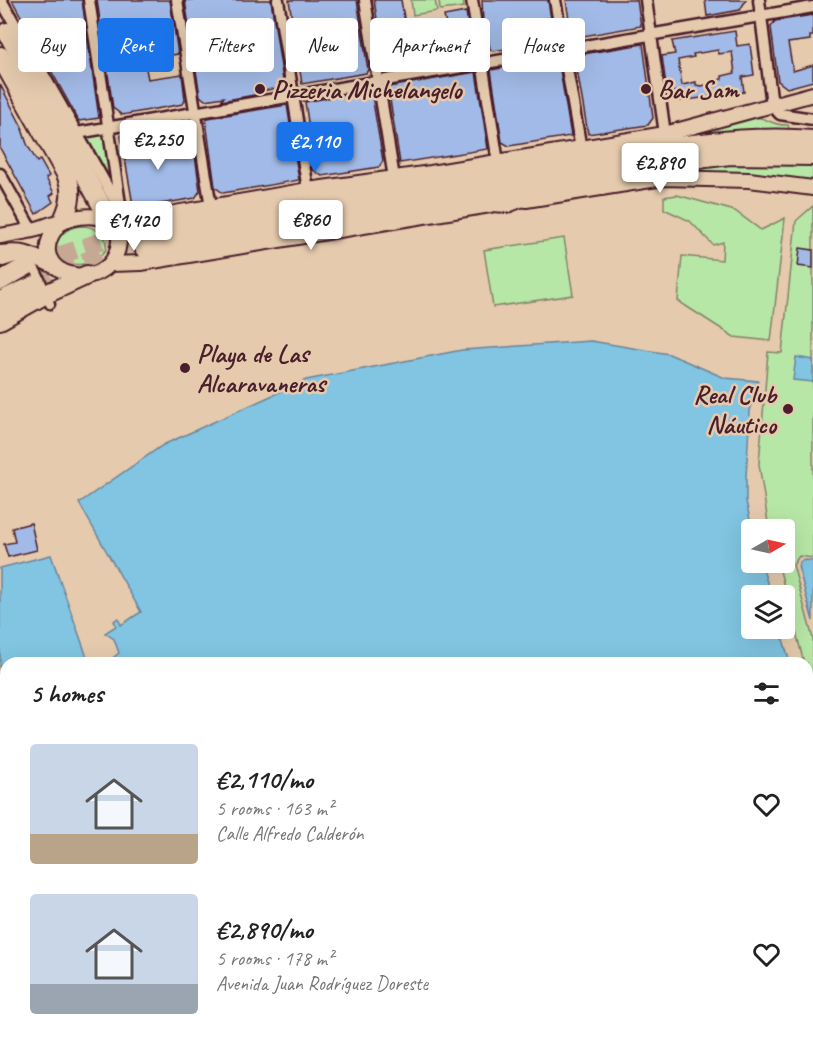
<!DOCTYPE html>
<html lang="en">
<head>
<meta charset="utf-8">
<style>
  body { margin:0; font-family:Caveat,sans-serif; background:#f2f2f2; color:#222; height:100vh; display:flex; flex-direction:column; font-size:22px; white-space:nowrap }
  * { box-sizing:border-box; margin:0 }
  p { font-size:20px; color:#767676 }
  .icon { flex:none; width:33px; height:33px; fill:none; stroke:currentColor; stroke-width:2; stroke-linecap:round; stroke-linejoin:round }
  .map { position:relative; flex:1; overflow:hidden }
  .details { position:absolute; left:0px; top:657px; width:813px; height:384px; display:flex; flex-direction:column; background:#fff; border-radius:18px 18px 0 0; box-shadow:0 6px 24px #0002 }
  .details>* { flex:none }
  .hud { position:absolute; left:18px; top:18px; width:777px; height:54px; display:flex; gap:12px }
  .needle { width:39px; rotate:81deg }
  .tools { position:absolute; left:741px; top:519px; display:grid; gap:12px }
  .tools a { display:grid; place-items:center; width:54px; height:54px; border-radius:6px; background:#fff; box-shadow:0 6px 24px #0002; font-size:30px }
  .price { position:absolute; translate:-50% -51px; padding:0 14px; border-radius:6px; background:#fff; color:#222; font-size:20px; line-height:39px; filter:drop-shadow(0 2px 3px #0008) }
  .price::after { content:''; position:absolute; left:50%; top:36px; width:18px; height:14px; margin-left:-9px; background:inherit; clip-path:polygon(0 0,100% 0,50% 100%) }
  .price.on { background:#1a73e8; color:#fff }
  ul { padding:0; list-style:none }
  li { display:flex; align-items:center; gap:18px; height:150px; padding:0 30px }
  li span { display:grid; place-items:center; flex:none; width:168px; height:120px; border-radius:6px; color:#555 }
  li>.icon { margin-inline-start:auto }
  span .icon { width:72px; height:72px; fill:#fffc; stroke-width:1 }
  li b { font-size:26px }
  h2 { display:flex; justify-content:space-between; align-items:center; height:72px; padding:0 30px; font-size:26px }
  .tag { padding:0 21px; border-radius:6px; background:#fff; box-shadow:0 6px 24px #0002; font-size:21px; line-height:54px }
  .tag.on { background:#1a73e8; color:#fff }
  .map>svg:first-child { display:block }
</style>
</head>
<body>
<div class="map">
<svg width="813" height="1041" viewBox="0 0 813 1041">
  <rect width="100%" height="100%" fill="#e5caad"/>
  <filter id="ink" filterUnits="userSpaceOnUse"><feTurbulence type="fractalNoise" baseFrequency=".0167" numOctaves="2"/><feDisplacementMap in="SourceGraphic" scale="12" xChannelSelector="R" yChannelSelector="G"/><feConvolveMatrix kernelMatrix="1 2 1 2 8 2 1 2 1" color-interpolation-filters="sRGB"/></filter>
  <g filter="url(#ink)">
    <!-- green -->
    <g fill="#b7e7a6" stroke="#808368" stroke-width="1.5">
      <polygon points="411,0 435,0 437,11 413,15"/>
      <polygon points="439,0 463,0 464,7 440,10"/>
      <polygon points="466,47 468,57 439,61 437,52"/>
      <polygon points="416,53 418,64 392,69 390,57"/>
      <path d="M 755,117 C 768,118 772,126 788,125 L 790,133 L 606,148 L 702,132 Z"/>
      <polygon points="105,133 113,177 110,178 88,139 90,137"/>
      <path d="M 748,161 L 813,161 L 813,181 C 741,171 684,171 612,179 Z"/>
      <polygon points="677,195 735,211 761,230 785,218 771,341 734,337 678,301 682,256 722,260 723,242 713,245 690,221 664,209 664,197"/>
      <polygon points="813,206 813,558 799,556 793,565 813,639 813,696 807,673 807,663 804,663 778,563 784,562 784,530 769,529 759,464 768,352 782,353 796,221"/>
      <path d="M 80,226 C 94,226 108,233 106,249 C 95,267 64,272 55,250 C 57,236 66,228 80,226 Z"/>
      <polygon points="564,238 573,295 493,307 484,250"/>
    </g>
    <!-- water -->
    <g fill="#81c5e2" stroke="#6b8399" stroke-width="1.5">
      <polygon points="591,341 669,354 725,378 758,381 750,411 746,477 746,501 752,529 752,562 761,563 771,595 752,596 752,628 780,629 790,663 110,663 109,661 119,653 114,639 105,633 116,626 114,621 118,618 121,625 141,612 79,503 163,445 306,380 462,350"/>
      <polygon points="796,357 813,360 813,382 793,380"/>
      <polygon points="51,555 89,663 6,663 6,1035 220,1035 222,1041 0,1041 0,568"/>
      <polygon points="806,560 813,561 813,621 798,566 801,561"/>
      <polygon points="807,725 813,747 813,1041 244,1041 242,1035 807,1035"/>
    </g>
    <!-- building -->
    <g fill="#a2bae7" stroke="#4a1f2b" stroke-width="1.5" fill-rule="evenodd">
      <polygon points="12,0 82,0 99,118 79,121"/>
      <polygon points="97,0 170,0 178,54 144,59 148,79 182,74 185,100 183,104 122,115 113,108"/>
      <polygon points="185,0 271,0 284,87 255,92 260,94 221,101 224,97 205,100 200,96"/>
      <polygon points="289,0 357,0 368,70 366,73 302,84"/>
      <polygon points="374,0 401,0 407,35 447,29 444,16 466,12 468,25 463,26 466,47 452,49 452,45 434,48 435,55 422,57 421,50 390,57 386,37 380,38"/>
      <polygon points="482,0 548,0 554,38 552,42 493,51 490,49 486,23 483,23"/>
      <polygon points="566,0 637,0 641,26 572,38"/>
      <polygon points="705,0 746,0 740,10 707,16"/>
      <polygon points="813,15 813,36 810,36 810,40 788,43 793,71 813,65 813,81 787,88 778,81 771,27 775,21"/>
      <path d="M 735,31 L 737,46 L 750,44 L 754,75 L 742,77 L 744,92 L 680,101 L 679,91 L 667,93 L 662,56 L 675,54 L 672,41 ZM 718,50 L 719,54 L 732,52 L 735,73 L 722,76 L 722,79 L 718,80 L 718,83 L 701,86 L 696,85 L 696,82 L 682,85 L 678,60 L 694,57 L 693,54 Z"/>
      <polygon points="643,44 653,118 648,125 588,134 575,58 577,55"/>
      <polygon points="558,58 571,136 509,146 502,142 491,70"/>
      <polygon points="476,72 488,149 400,163 388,87"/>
      <polygon points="0,84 23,129 22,129 27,144 37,162 40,160 49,176 46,178 54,193 50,196 53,202 36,214 0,148"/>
      <polygon points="371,90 383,161 379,167 322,176 312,169 311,161 314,161 305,102"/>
      <polygon points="287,105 299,180 223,193 215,187 206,121 208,118"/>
      <polygon points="154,127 158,154 194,148 200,191 195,198 137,208 133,205 121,136 124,133"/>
      <polygon points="800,248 813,250 813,268 798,266"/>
      <polygon points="31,523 37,550 8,557 4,544 15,542 12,528"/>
    </g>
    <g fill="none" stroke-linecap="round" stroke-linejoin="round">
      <!-- trunk-tunnel -->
      <g stroke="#c6a893" stroke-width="18" stroke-dasharray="18 9" stroke-linecap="butt">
        <polyline points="33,264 103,241 141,234"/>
        <polyline points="35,285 66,268 105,254 144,248"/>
      </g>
      <defs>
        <path id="pedestrian" d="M 3,262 C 9,260 17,257 23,258 C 35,259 45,293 50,304"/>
        <g id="minor">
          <polyline points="1,0 121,211"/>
          <polyline points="89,0 120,204"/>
          <polyline points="177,0 211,207"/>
          <polyline points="278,0 308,190"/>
          <polyline points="365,0 394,178"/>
          <polyline points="472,0 498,162"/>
          <polyline points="555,0 581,149"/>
          <polyline points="646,0 665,134"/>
          <polyline points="759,0 772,105 780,114 813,119"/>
          <polyline points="77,133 813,7"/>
          <polyline points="0,174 28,224 30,231"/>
        </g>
        <g id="tertiary">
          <polyline points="526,200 663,178 749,180 813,188"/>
          <polyline points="110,221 146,218 308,190 431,173 665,134 813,94"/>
          <path d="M 0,236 C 12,234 25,232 37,229 C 61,221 101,204 119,231 C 125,305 7,277 63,220"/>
          <path d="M 0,253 C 29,250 29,255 54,266"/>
          <polyline points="111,264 141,263 490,205"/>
        </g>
        <g id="trunk">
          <polyline points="7,32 110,221"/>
          <path d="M 0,56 L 66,174 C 73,191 71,203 63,220"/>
          <polyline points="477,201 507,203 535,192"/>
          <path d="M 141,234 C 280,210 420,187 559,165 C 643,152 729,133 813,140"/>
          <polyline points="144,248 682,161 730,155 813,156"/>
          <polyline points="0,281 27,266"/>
          <polyline points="0,301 35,285"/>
          <polyline points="0,320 46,294 87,275"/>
        </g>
      </defs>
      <!-- pedestrian casing -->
      <use href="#pedestrian" stroke="#4a1f2b" stroke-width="13"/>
      <!-- minor casing -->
      <use href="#minor" stroke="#4a1f2b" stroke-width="15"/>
      <!-- tertiary casing -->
      <use href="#tertiary" stroke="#4a1f2b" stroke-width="18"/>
      <!-- trunk casing -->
      <use href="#trunk" stroke="#4a1f2b" stroke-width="22"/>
      <!-- pedestrian -->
      <use href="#pedestrian" stroke="#e5caad" stroke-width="8"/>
      <!-- minor -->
      <use href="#minor" stroke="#e5caad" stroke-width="10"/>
      <!-- tertiary -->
      <use href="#tertiary" stroke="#e5caad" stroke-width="14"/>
      <!-- trunk -->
      <use href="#trunk" stroke="#e5caad" stroke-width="18"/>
    </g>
  </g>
  <!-- markers -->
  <g fill="#4a1f2b" stroke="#e5caad" stroke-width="2">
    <circle cx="260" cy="89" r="6"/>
    <circle cx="646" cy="89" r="6"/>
    <circle cx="185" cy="368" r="6"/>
    <circle cx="788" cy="409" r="6"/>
  </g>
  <g text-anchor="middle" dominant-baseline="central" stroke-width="5" stroke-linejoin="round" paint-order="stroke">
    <!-- poi labels -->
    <g font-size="26" font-weight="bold" fill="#4a1f2b" stroke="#e5caad" text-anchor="start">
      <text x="272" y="89">Pizzeria Michelangelo</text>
      <text x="658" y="89">Bar Sam</text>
      <text x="197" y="353">Playa de Las<tspan x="197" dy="30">Alcaravaneras</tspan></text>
      <text x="776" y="394" text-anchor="end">Real Club<tspan x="776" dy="30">Náutico</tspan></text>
    </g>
  </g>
</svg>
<div class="tools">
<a><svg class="needle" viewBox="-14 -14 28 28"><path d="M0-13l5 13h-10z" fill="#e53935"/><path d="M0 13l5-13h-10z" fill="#767676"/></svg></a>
<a><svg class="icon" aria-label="layers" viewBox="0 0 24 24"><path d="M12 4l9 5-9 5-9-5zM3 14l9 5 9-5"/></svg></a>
</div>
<b class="price" style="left:158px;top:171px">€2,250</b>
<b class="price on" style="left:315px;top:173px">€2,110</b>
<b class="price" style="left:660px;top:194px">€2,890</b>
<b class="price" style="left:311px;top:251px">€860</b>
<b class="price" style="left:134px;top:252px">€1,420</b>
<div class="hud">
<a class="tag">Buy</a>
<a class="tag on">Rent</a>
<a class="tag">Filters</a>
<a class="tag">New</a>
<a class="tag">Apartment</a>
<a class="tag">House</a>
</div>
<section class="details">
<h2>5 homes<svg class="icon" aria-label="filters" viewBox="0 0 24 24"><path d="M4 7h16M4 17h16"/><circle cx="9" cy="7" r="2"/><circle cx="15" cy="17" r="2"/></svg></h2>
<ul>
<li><span style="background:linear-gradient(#c9d6e8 75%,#b9a48a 0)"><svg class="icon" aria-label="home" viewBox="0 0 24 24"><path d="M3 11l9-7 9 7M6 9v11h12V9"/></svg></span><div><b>€2,110/mo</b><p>5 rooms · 163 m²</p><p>Calle Alfredo Calderón</p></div><svg class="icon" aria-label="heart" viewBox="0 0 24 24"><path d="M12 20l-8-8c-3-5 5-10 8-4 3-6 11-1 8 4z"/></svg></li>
<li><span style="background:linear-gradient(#c9d6e8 75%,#9aa5b1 0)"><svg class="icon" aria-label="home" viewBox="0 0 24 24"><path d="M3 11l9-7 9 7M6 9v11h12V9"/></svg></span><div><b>€2,890/mo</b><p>5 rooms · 178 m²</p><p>Avenida Juan Rodríguez Doreste</p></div><svg class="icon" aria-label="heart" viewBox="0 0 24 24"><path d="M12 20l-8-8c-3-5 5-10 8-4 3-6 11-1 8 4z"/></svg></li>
</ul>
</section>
</div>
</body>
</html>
